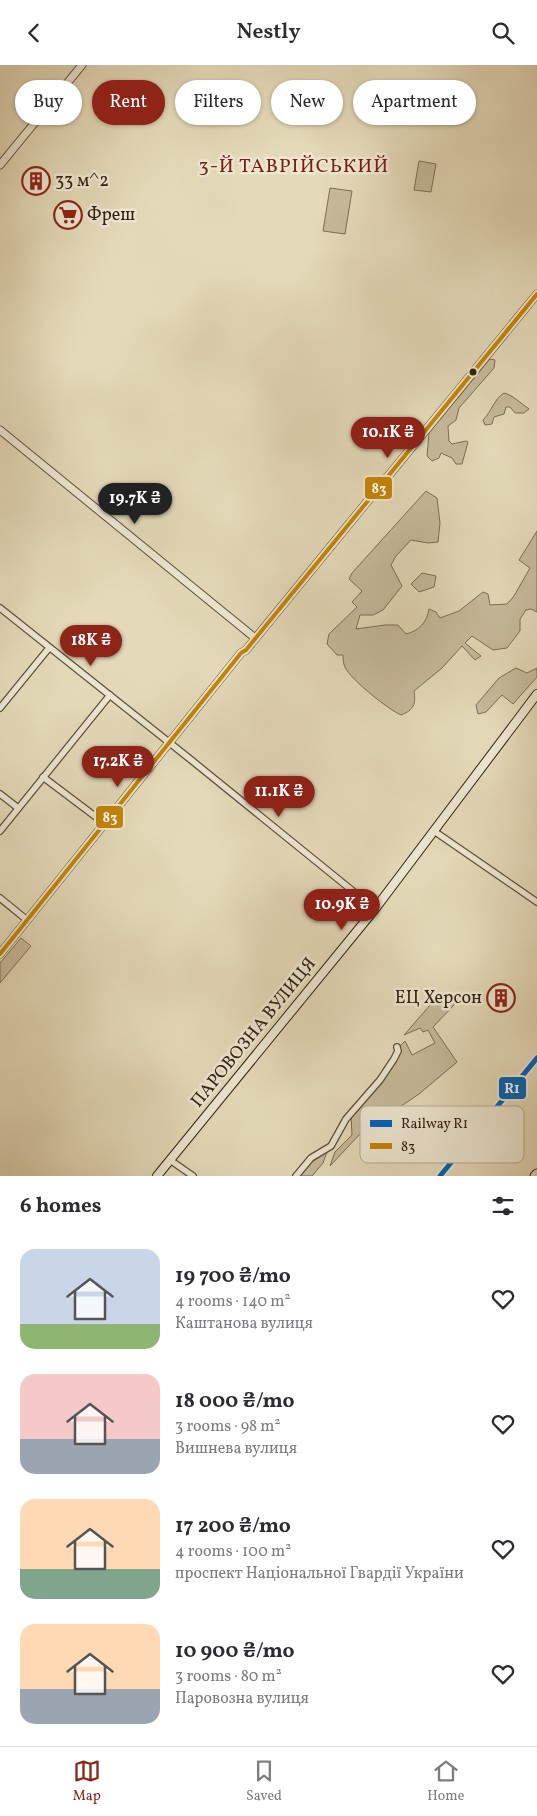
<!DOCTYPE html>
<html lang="en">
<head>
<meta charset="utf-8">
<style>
  body { margin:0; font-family:Vollkorn,serif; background:#f7f7f7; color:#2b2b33; height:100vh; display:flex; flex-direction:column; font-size:19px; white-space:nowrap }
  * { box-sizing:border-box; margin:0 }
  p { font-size:16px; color:#7c7c81 }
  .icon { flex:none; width:28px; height:28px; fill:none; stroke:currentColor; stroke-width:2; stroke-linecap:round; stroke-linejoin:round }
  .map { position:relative; height:1111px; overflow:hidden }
  .side { display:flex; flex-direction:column; background:#fff; flex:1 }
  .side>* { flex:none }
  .top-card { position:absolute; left:15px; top:15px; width:508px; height:45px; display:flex; gap:10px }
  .price { position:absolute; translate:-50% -42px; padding:0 11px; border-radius:18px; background:#8f2418; color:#fff; font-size:16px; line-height:32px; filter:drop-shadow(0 1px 2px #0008) }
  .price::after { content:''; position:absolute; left:50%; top:30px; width:15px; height:11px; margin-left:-8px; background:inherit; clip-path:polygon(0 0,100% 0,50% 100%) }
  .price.active { background:#222; color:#fff }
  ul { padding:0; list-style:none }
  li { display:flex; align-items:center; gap:15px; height:125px; padding:0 20px }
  li span { display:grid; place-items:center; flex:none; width:140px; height:100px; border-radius:15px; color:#555 }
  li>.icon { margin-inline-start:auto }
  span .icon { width:60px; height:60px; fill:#fffc; stroke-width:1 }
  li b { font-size:21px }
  h2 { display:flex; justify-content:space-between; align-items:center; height:60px; padding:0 20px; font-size:21px }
  .chip { padding:0 18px; border-radius:22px; background:#fff; box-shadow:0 1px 4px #0004; font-size:18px; line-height:45px }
  .chip.active { background:#8f2418; color:#fff }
  header { display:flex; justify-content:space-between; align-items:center; height:65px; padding:0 20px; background:#fff; font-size:22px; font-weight:600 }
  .dock { display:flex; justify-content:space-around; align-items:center; height:70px; border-top:1px solid #e1e1e2; background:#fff; font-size:14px; color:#7c7c81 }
  .dock a { display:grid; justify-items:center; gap:2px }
  .dock .active { color:#8f2418 }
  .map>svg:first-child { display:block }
</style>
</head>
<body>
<header><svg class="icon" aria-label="back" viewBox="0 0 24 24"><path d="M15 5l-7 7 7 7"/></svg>Nestly<svg class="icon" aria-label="search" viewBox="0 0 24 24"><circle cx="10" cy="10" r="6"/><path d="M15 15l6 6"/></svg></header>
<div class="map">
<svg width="537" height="1111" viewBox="0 0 537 1111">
  <rect width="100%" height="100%" fill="#e4dab9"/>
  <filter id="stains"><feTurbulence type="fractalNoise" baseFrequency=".004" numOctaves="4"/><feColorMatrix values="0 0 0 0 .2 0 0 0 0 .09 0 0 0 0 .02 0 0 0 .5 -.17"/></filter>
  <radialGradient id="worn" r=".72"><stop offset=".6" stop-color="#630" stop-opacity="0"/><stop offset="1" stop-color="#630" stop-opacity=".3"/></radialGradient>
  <!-- green -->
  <g fill="#c6bb9c" stroke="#7c6e56">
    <polygon points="419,96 436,99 431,127 414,125"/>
    <polygon points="330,123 352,126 345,169 323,166"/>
    <polygon points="490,294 495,295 494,303 459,343 456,355 448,361 449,376 452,379 466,376 468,377 462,399 456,399 452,393 441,388 439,393 432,396 427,391 429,368"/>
    <path d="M 504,328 C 511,329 522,339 529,344 L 524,348 L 515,348 L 510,342 L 506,342 L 504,349 L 494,352 L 492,359 L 485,360 L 483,355 C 492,346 494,334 504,328 Z"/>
    <path d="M 426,426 L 437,433 L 440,458 L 438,477 L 428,478 L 411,475 L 396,491 L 391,500 L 402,521 L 383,545 L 373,550 L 360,550 L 356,564 L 385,560 L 398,560 L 406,569 C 419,566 427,557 429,544 L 436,547 L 440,553 L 459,546 L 483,527 L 488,529 L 490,540 L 507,539 L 514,531 L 530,503 L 519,495 L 537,466 L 537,547 L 531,544 L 526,545 L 520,554 L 520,566 L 507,583 L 493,585 L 472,571 L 465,578 L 481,591 L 475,595 L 462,581 L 442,603 L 414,626 C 416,639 414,645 401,650 C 389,645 350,614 345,602 C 343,598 343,593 343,590 L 337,590 L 327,579 L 329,569 L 357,542 L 352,537 L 362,526 L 349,514 L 352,508 Z"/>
    <polygon points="422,508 436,511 434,522 419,527 411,519"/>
    <polygon points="516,603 527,608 537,603 537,612 513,639 502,630 486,647 478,649 476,640 499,613"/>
    <polygon points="21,873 31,881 0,918 0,898"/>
    <polygon points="438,931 455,939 433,962 457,997 419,1029 360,1069 330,1101 335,1087 352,1070 351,1051 398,990 400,981 405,976 412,990 435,978 428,965 423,967 420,963 404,970"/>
    <polygon points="327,1087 323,1098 312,1111 300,1111 312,1097"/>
  </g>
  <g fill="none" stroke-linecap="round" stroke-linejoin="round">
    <defs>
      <g id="minor">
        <polyline points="0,543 190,694 375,844"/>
        <polyline points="0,643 49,583"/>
        <polyline points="43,712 104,758"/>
        <polyline points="0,729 18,743"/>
        <polyline points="0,766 110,630"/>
        <polyline points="434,766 537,837"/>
        <polyline points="0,833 27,855"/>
        <polyline points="170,1095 193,1111"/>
        <polyline points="296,1111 311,1093 331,1081 346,1054 380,1015 394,994 398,986 397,982"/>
      </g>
      <g id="tertiary">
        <polyline points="0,100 82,0"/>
        <polyline points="0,365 255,573"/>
        <polyline points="0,889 241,588 246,585 537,229"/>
      </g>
      <polyline id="secondary" points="157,1111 375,844 537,629"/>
      <polyline id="primary" points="535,1111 537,1109"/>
    </defs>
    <!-- minor casing -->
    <use href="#minor" stroke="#5e503a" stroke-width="8"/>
    <!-- tertiary casing -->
    <use href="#tertiary" stroke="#5e503a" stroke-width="9"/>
    <!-- secondary casing -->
    <use href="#secondary" stroke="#312210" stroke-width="10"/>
    <!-- primary casing -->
    <use href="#primary" stroke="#312210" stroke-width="11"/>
    <!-- minor -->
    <use href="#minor" stroke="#ede7d2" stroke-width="5.5"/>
    <!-- tertiary -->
    <use href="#tertiary" stroke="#ede7d2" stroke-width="7"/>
    <!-- secondary -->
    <use href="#secondary" stroke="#ede7d2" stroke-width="8"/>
    <!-- primary -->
    <use href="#primary" stroke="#e4dab9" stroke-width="9"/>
    <defs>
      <polyline id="bus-1" points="0,889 241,588 246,585 537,229"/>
    </defs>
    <!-- bus-1 casing -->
    <use href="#bus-1" stroke="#ede7d2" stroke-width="8"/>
    <!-- bus-1 -->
    <use href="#bus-1" stroke="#c68504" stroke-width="4"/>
    <defs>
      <polyline id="rail-1" points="440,1111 537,993"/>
    </defs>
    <!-- rail-1 casing -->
    <use href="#rail-1" stroke="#ede7d2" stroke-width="9"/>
    <!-- rail-1 -->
    <use href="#rail-1" stroke="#0065bd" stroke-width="5"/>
  </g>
  <!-- icons -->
  <defs>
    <symbol id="building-ring" viewBox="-11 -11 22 22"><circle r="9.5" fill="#ede7d2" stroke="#8f2418" stroke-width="1.5"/><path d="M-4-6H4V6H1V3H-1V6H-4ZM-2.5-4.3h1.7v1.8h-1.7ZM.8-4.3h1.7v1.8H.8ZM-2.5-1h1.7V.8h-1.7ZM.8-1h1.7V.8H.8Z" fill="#8f2418"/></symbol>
    <symbol id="supermarket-ring" viewBox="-11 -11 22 22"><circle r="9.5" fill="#ede7d2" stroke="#8f2418" stroke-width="1.5"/><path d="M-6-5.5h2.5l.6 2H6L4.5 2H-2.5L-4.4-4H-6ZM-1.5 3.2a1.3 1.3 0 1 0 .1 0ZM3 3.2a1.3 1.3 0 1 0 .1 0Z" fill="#8f2418"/></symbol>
  </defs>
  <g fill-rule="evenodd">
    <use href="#building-ring" x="20" y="100" width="32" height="32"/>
    <use href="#supermarket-ring" x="52" y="134" width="32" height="32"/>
    <use href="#building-ring" x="485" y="917" width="32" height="32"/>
  </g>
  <!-- markers -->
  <circle fill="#312210" stroke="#ede7d2" stroke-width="2" cx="473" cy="307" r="4.5"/>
  <g text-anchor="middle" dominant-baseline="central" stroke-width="5" stroke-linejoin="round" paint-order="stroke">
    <!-- poi labels -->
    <g font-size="18" fill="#312210" stroke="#ede7d2" text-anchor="start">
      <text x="55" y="116">33 м^2</text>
      <text x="87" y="150">Фреш</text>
      <text x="482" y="933" text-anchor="end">ЕЦ Херсон</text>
    </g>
    <!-- street labels -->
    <g font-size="18" fill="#312210" stroke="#ede7d2">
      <text transform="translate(254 968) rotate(-51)">ПАРОВОЗНА ВУЛИЦЯ</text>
    </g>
    <!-- quarter labels -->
    <g font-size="20" letter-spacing="1" fill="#7a1f14" stroke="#ede7d2">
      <text x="294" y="102">3-Й ТАВРІЙСЬКИЙ</text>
    </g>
  </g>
  <!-- legend -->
  <rect x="360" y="1041" width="164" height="57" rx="8" fill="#ede7d2" stroke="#b5ac98" stroke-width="1"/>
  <rect x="370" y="1055" width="22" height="7" fill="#0065bd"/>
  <rect x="370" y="1078" width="22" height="6" fill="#c68504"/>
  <g font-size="14" fill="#312210">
    <text x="401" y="1063">Railway R1</text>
    <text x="401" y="1086">83</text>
  </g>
  <g stroke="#ede7d2" stroke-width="2">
    <rect x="364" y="411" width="29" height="24" rx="5" fill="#c68504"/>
    <rect x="95" y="740" width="29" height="24" rx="5" fill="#c68504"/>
    <rect x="498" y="1011" width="29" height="24" rx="5" fill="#0065bd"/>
  </g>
  <g font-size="14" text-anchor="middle" font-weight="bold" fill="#fff">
    <text x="379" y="428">83</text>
    <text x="110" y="757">83</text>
    <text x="512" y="1028">R1</text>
  </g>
  <rect width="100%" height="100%" filter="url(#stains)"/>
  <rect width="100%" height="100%" fill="url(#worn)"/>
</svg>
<b class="price" style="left:388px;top:394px">10.1K ₴</b>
<b class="price active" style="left:135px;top:460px">19.7K ₴</b>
<b class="price" style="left:91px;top:602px">18K ₴</b>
<b class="price" style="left:118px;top:723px">17.2K ₴</b>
<b class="price" style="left:279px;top:753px">11.1K ₴</b>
<b class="price" style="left:342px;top:866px">10.9K ₴</b>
<div class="top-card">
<a class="chip">Buy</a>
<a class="chip active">Rent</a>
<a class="chip">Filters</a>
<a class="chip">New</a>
<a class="chip">Apartment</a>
</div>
</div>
<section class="side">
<h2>6 homes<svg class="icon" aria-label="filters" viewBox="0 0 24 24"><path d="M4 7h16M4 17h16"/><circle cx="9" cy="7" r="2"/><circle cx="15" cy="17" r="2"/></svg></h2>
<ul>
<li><span style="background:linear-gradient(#c9d6e8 75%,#8fb573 0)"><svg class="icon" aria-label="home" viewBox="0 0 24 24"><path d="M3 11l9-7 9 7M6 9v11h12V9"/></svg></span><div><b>19 700 ₴/mo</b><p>4 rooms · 140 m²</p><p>Каштанова вулиця</p></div><svg class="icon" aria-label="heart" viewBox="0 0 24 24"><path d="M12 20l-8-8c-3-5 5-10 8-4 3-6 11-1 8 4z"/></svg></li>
<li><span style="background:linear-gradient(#f6c9c9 65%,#9aa5b1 0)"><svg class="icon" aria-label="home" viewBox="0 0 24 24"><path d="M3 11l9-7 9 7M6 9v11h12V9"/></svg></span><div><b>18 000 ₴/mo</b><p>3 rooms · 98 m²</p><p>Вишнева вулиця</p></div><svg class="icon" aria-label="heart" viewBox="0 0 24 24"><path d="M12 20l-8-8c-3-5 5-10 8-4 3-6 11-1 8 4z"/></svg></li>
<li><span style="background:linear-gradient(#ffd9b3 70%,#7fa58c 0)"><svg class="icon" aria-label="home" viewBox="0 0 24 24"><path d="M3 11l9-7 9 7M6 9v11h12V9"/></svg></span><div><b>17 200 ₴/mo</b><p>4 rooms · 100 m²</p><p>проспект Національної Гвардії України</p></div><svg class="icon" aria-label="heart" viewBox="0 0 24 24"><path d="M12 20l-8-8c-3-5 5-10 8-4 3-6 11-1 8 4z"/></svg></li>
<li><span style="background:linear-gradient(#ffd9b3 65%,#9aa5b1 0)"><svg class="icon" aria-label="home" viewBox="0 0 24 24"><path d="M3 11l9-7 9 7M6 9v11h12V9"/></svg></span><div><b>10 900 ₴/mo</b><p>3 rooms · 80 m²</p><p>Паровозна вулиця</p></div><svg class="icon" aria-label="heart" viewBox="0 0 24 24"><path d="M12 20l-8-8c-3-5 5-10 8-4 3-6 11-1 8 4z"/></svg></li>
</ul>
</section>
<nav class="dock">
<a class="active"><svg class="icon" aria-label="map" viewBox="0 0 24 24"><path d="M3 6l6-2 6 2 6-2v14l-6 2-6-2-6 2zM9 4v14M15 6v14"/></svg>Map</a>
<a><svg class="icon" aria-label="saved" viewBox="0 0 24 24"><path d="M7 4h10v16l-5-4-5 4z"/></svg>Saved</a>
<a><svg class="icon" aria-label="home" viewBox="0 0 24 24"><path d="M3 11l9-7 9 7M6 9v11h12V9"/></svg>Home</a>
</nav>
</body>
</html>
